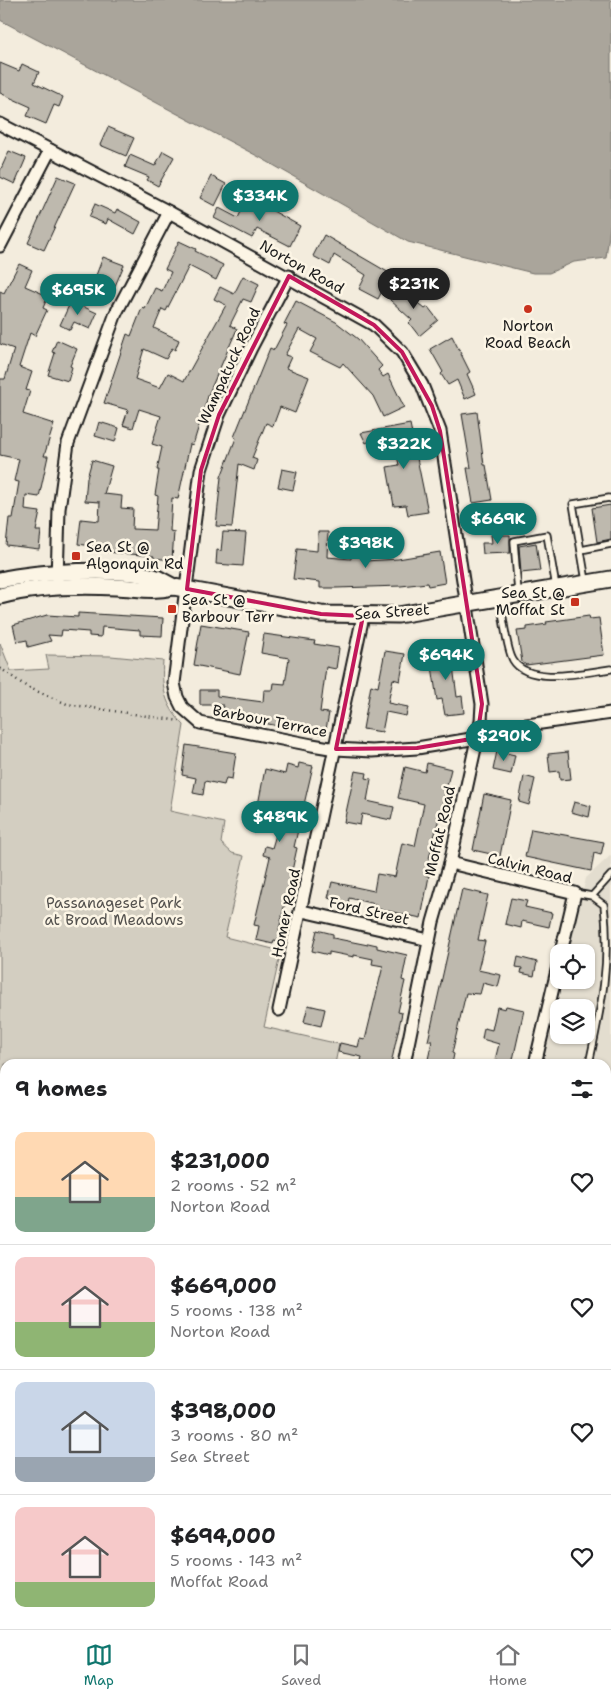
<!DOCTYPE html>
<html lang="en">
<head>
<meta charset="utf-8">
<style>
  body { margin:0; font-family:"Shantell Sans",sans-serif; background:#f2f2f2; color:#202124; height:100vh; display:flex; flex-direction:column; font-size:19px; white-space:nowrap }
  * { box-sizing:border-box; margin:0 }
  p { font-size:16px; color:#757577 }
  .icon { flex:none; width:28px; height:28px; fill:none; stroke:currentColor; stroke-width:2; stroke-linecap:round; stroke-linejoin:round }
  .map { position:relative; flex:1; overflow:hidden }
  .sheet { position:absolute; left:0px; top:1059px; width:611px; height:571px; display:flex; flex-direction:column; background:#fff; border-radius:15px 15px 0 0; box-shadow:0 1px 4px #0004 }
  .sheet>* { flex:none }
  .tools { position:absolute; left:550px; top:944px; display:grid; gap:10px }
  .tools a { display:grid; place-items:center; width:45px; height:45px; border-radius:10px; background:#fff; box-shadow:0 1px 4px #0004; font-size:25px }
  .price { position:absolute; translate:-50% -42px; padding:0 11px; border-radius:18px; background:#0f766e; color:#fff; font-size:16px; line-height:32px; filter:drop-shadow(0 1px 2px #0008) }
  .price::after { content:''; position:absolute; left:50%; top:30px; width:15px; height:11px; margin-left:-8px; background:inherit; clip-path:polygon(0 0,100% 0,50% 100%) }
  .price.selected { background:#222; color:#fff }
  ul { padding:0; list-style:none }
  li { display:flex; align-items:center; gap:15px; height:125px; padding:0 15px }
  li+li { border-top:1px solid #e0e0e0 }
  li span { display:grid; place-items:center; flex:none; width:140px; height:100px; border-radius:10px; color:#555 }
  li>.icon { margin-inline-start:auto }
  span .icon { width:60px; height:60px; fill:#fffc; stroke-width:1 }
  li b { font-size:21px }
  h2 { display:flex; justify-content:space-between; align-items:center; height:60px; padding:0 15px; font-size:21px }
  .tabs { display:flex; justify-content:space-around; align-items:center; height:70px; border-top:1px solid #e0e0e0; background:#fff; font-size:14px; color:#757577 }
  .tabs a { display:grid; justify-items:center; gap:2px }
  .tabs .selected { color:#0f766e }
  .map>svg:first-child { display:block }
</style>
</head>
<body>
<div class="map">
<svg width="611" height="1629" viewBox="0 0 611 1629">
  <rect width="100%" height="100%" fill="#f3ecdd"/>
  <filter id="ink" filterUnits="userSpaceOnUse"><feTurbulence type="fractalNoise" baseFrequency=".02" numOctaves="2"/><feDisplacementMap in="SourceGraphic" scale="10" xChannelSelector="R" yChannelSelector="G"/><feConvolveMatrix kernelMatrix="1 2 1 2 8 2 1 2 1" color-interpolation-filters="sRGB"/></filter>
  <g filter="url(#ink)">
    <!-- built -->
    <path fill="#e3ddcf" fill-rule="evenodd" d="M 611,855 L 611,1234 L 606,1233 L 606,1064 L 542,1064 L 562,980 L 586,980 L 586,952 L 568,952 L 586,878 ZM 559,1008 L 586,1008 L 586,1035 L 559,1035 Z"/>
    <!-- green -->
    <path fill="#d3cec1" stroke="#78756e" d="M 0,643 L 11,671 L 49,669 L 46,655 L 111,656 L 163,661 C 161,687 165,706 184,725 L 170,811 L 224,823 L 221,843 L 232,853 L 244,856 L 225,937 L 281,951 L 264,1027 L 339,1044 L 335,1064 L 5,1064 L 5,1625 L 606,1625 L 606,1233 L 611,1234 L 611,1629 L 0,1629 Z"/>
    <!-- water -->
    <polygon fill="#aaa59b" stroke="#716e68" points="0,0 611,0 611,219 606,258 574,262 549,273 533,273 408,242 261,158 0,20"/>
    <!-- building -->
    <g fill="#beb9ae" stroke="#1c1c1c">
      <polygon points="0,63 19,71 22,64 39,72 34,83 63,97 59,107 54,105 46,124 27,116 31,107 0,93"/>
      <polygon points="108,127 134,138 126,156 100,145"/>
      <polygon points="9,151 26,158 15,184 0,177 0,171"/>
      <polygon points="163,151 174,157 158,186 147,180 149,177 125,167 130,155 155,166"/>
      <polygon points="58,176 75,183 44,250 28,243"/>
      <polygon points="211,176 226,184 215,206 200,198"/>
      <polygon points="248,197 300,226 290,246 257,229 252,238 214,218 219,208 238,218"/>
      <polygon points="95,204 115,213 117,209 141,222 135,234 108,219 106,224 89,217"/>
      <polygon points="324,235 391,274 378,299 359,289 366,275 334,255 330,265 313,256"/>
      <polygon points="179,241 196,249 195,251 223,265 216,280 189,266 166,311 162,309 154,328 179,340 175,350 172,348 166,359 144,349 135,379 160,388 168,373 184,381 226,305 214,299 220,287 234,294 243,276 259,284 251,302 243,299 230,325 237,329 209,393 193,445 190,444 178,499 172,498 170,531 174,532 172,560 153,558 154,556 106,552 106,548 78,544 81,519 99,521 100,502 85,501 87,478 92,460 112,466 104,494 122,496 121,508 133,509 132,529 155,530 158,496 155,495 159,470 157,470 162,447 152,444 161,416 139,409 133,428 123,425 128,410 104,403 127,334 131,336 142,308 145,309 155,288 162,291 171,272 165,269"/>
      <polygon points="103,257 124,265 115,286 95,278"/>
      <polygon points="19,264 32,270 25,286 48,296 43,308 47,310 35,336 30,333 19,367 32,372 26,390 30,391 23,414 54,424 44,456 48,456 39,497 26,495 25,510 40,512 36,531 41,531 39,549 6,545 9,518 13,518 19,482 14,481 19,459 0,455 0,379 5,379 14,349 0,344 0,291 4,293"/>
      <polygon points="408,280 415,286 408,295 425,309 428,307 438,320 419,336 409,323 412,320 390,300"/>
      <polygon points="67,283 80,289 74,301 61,295"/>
      <polygon points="71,301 97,313 90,329 74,322 70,330 60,325"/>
      <polygon points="296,301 336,322 358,339 382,366 378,370 383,377 388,374 404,407 383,417 373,396 343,363 340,367 310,352 317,339 299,329 285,355 291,357 286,368 309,377 295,413 280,407 273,426 266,423 252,458 257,460 254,470 239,464 232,527 216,526 221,477 236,438 234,437 270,348 274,350 287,325 284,324"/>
      <polygon points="452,336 470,372 467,374 476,394 465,399 457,380 448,385 441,374 443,372 430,349"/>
      <polygon points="57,340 77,349 70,366 72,367 68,381 48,375 55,353 52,352"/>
      <polygon points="477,412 484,465 486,465 492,500 473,503 467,468 471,468 462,414"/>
      <polygon points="99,422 119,428 115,442 95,436"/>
      <polygon points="410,424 428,512 408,515 406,505 394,506 387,467 399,465 393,436 389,437 388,433 366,443 361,433"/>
      <polygon points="282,469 297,472 293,490 278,487"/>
      <polygon points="611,505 611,539 597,542 592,508"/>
      <polygon points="223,532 246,533 243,566 216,564 217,550 221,551"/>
      <polygon points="318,532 328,532 327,557 351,559 351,552 364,552 365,561 398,559 440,552 445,583 428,586 427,583 401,586 336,588 320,588 320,582 293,579 297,549 317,551"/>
      <polygon points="491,535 510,535 510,553 483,554 482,543 492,543"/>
      <polygon points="536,543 540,571 521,573 519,546"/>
      <polygon points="78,613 163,618 162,636 140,635 140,630 102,627 101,637 89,636 89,632 62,630 61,636 48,635 51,641 28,647 27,640 17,642 13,625 47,615 78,617"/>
      <polygon points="589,616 590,619 599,618 604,655 526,665 522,662 517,631 527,630 527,627 547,624 546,622"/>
      <polygon points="201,624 249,632 240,674 194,665"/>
      <polygon points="264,634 315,641 314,644 339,648 336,669 326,667 320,712 329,713 325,735 222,715 223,705 200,705 200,690 217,690 217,696 263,702 264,690 273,690 274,683 285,684 289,658 261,653"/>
      <polygon points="450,643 457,697 462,696 464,713 445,715 442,699 437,700 432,666 436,665 434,645"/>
      <polygon points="385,651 405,654 400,681 393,679 388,703 408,707 406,716 386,712 382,732 363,729 371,685 378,687"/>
      <polygon points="186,745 236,753 232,779 226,778 224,785 205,781 203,795 193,793 196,778 182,775"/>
      <polygon points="497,751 515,755 511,774 493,770"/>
      <polygon points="568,752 571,779 560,780 559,771 550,772 548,754"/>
      <polygon points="299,763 313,766 294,847 297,848 279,930 283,931 280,941 274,940 273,944 256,940 259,926 254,925 270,857 263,855 265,846 272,848 280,821 256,815 265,769 285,774 287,765 298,768"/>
      <polygon points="427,763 451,769 425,875 429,876 421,918 374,908 375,904 349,898 348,903 328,898 332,882 374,891 377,874 395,877 402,843 415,846 424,804 398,798 405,767 425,772"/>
      <polygon points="355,771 367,773 366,778 371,779 367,801 394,807 391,820 362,814 360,825 344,822"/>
      <polygon points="524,776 535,779 529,805 519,802"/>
      <polygon points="484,794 511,800 500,856 473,850"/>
      <polygon points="574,802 591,806 589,817 571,812"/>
      <polygon points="531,829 604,842 601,855 594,853 591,871 525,857"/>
      <polygon points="462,889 488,895 478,940 485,941 478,970 501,975 498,987 483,983 480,994 466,993 452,1053 454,1054 452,1064 427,1064 432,1041 428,1041"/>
      <polygon points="511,898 527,901 525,907 552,913 549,927 522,921 521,928 505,924"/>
      <polygon points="317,930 333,934 333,938 368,945 368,943 377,945 377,948 407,955 402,980 405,981 398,1012 402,1013 391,1064 360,1064 362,1057 338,1052 340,1043 358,1047 360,1039 365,1040 383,966 372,964 373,959 354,955 354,957 329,952 329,955 312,951"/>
      <polygon points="518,957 537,962 534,976 521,973 522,968 516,967"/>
      <polygon points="308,1005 325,1009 321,1026 304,1022"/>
      <polygon points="506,1006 524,1010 512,1064 495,1060 499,1044 482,1039 484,1028 492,1030 497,1007 505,1009"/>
    </g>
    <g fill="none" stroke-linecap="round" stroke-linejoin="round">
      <defs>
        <g id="service">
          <polyline points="581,550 611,544"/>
          <polyline points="586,581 573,504 609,498 611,499"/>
          <polyline points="518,593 514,541 547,535 556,587"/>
          <path d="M 500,599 C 503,614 506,648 513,660 C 528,686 586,672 611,669"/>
          <path d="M 575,893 L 592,896 L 604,905 C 611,963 601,1008 589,1064"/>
          <polyline points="592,896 611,875"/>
        </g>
        <g id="minor">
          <polyline points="0,124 169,212 374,325 402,352 422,385 440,431 482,704 481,721 450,863 433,922 404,1064"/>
          <polyline points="0,246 50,150"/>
          <polyline points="289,276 251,348 219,415 201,470 174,683 177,697 182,707 200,723 312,745 336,749 372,751 417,748 477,738"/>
          <polyline points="57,580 59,509 68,443 116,313 169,212"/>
          <polyline points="478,732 611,713"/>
          <polyline points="450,863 575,893 561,952"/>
          <polyline points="302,911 429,940"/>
          <polyline points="279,1010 363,616"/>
          <polyline points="535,1064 559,962"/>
        </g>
        <g id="secondary">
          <path d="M 0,580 C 35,572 123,566 157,578 C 162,581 168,584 174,587"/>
          <path d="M 0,596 C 37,586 78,585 116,587 C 139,588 150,592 174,587 L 321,614 L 398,615 L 611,579"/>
        </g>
      </defs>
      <!-- service casing -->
      <use href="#service" stroke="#1c1c1c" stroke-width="9"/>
      <!-- minor casing -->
      <use href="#minor" stroke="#1c1c1c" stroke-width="15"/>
      <!-- secondary casing -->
      <use href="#secondary" stroke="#1c1c1c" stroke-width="19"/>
      <!-- path -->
      <g stroke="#1c1c1c" stroke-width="2.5" stroke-dasharray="1 4" stroke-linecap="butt">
        <polyline points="0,668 27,687 67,704 180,721"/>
        <polyline points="0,1137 5,1138"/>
        <polyline points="0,1310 5,1304"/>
        <polyline points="606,1343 611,1343"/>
        <polyline points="0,1501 5,1523"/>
        <polyline points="0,1565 5,1536"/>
      </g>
      <!-- service -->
      <use href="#service" stroke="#fcf5e5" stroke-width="5.5"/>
      <!-- minor -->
      <use href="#minor" stroke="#fcf5e5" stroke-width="11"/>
      <!-- secondary -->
      <use href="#secondary" stroke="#fcf5e5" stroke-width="15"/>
    </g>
  </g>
  <!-- marked area -->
  <path fill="none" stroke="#c2185b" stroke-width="4" stroke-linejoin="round" d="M 289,276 L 374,325 L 402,352 L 432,406 L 440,431 L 482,704 L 477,738 L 417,748 L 336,749 L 363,616 L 321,614 L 187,589 L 201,470 L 219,415 Z"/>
  <!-- markers -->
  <g fill="#c8321e" stroke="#fcf5e5" stroke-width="2">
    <circle cx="528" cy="309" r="5"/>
    <rect x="71" y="551" width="10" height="10" rx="2.5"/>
    <rect x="570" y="597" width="10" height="10" rx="2.5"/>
    <rect x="167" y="604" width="10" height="10" rx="2.5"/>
  </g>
  <g text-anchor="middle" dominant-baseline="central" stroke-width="5" stroke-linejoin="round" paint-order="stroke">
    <!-- street labels -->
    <g font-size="15" fill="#1c1c1c" stroke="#fcf5e5">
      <text transform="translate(302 267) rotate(29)">Norton Road</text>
      <text transform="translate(229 366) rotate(-65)">Wampatuck Road</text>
      <text transform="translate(392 612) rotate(-4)">Sea Street</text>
      <text transform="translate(270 721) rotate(11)">Barbour Terrace</text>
      <text transform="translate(440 831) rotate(-77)">Moffat Road</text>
      <text transform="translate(530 868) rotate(14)">Calvin Road</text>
      <text transform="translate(369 911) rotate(13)">Ford Street</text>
      <text transform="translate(286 913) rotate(-78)">Homer Road</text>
    </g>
    <!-- poi labels -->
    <g font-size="15" fill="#1c1c1c" stroke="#fcf5e5" text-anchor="start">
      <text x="528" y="326" text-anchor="middle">Norton<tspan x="528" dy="17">Road Beach</tspan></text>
      <text x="86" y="547">Sea St @<tspan x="86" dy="17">Algonquin Rd</tspan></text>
      <text x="565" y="593" text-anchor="end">Sea St @<tspan x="565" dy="17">Moffat St</tspan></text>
      <text x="182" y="600">Sea St @<tspan x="182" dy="17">Barbour Terr</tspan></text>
    </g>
    <!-- park labels -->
    <g font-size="15" fill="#53514e" stroke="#fcf5e5">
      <text x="114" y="903">Passanageset Park<tspan x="114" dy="17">at Broad Meadows</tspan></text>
    </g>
  </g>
</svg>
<div class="tools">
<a><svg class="icon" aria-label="locate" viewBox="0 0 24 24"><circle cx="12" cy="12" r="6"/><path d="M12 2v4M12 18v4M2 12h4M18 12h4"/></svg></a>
<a><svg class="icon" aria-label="layers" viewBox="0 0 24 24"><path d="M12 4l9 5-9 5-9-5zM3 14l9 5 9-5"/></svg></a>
</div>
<b class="price" style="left:260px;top:222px">$334K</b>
<b class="price selected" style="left:414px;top:310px">$231K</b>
<b class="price" style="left:78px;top:316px">$695K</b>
<b class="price" style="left:404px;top:470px">$322K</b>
<b class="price" style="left:498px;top:545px">$669K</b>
<b class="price" style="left:366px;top:569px">$398K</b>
<b class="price" style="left:446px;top:681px">$694K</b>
<b class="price" style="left:504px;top:762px">$290K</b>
<b class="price" style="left:280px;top:843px">$489K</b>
<section class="sheet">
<h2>9 homes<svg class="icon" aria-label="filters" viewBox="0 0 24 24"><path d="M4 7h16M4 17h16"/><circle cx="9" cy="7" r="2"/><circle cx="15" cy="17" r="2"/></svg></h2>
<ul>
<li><span style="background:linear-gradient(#ffd9b3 65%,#7fa58c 0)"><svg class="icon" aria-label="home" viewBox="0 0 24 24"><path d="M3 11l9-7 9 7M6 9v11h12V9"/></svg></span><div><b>$231,000</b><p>2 rooms · 52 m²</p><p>Norton Road</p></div><svg class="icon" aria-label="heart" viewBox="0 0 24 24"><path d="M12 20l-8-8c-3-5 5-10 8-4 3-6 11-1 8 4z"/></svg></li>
<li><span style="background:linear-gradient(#f6c9c9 65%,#8fb573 0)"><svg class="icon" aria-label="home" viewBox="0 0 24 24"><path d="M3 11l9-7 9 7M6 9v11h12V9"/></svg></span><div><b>$669,000</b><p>5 rooms · 138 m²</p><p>Norton Road</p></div><svg class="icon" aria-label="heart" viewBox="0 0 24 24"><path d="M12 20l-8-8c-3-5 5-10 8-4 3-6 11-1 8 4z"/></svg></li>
<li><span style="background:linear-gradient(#c9d6e8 75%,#9aa5b1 0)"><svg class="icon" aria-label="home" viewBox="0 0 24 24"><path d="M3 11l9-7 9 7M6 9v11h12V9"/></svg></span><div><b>$398,000</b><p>3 rooms · 80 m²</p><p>Sea Street</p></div><svg class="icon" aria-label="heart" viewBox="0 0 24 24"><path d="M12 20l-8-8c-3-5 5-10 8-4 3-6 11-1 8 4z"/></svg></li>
<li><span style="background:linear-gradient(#f6c9c9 75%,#8fb573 0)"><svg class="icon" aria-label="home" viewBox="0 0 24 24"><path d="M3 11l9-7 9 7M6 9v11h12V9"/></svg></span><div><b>$694,000</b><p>5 rooms · 143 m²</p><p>Moffat Road</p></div><svg class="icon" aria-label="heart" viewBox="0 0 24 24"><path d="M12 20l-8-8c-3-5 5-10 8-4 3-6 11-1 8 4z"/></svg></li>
</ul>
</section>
</div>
<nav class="tabs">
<a class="selected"><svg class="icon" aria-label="map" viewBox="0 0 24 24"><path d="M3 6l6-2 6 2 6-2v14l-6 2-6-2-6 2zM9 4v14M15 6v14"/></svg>Map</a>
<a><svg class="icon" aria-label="saved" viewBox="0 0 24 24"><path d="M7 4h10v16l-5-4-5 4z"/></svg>Saved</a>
<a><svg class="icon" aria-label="home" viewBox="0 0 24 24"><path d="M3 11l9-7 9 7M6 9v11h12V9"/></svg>Home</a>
</nav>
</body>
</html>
